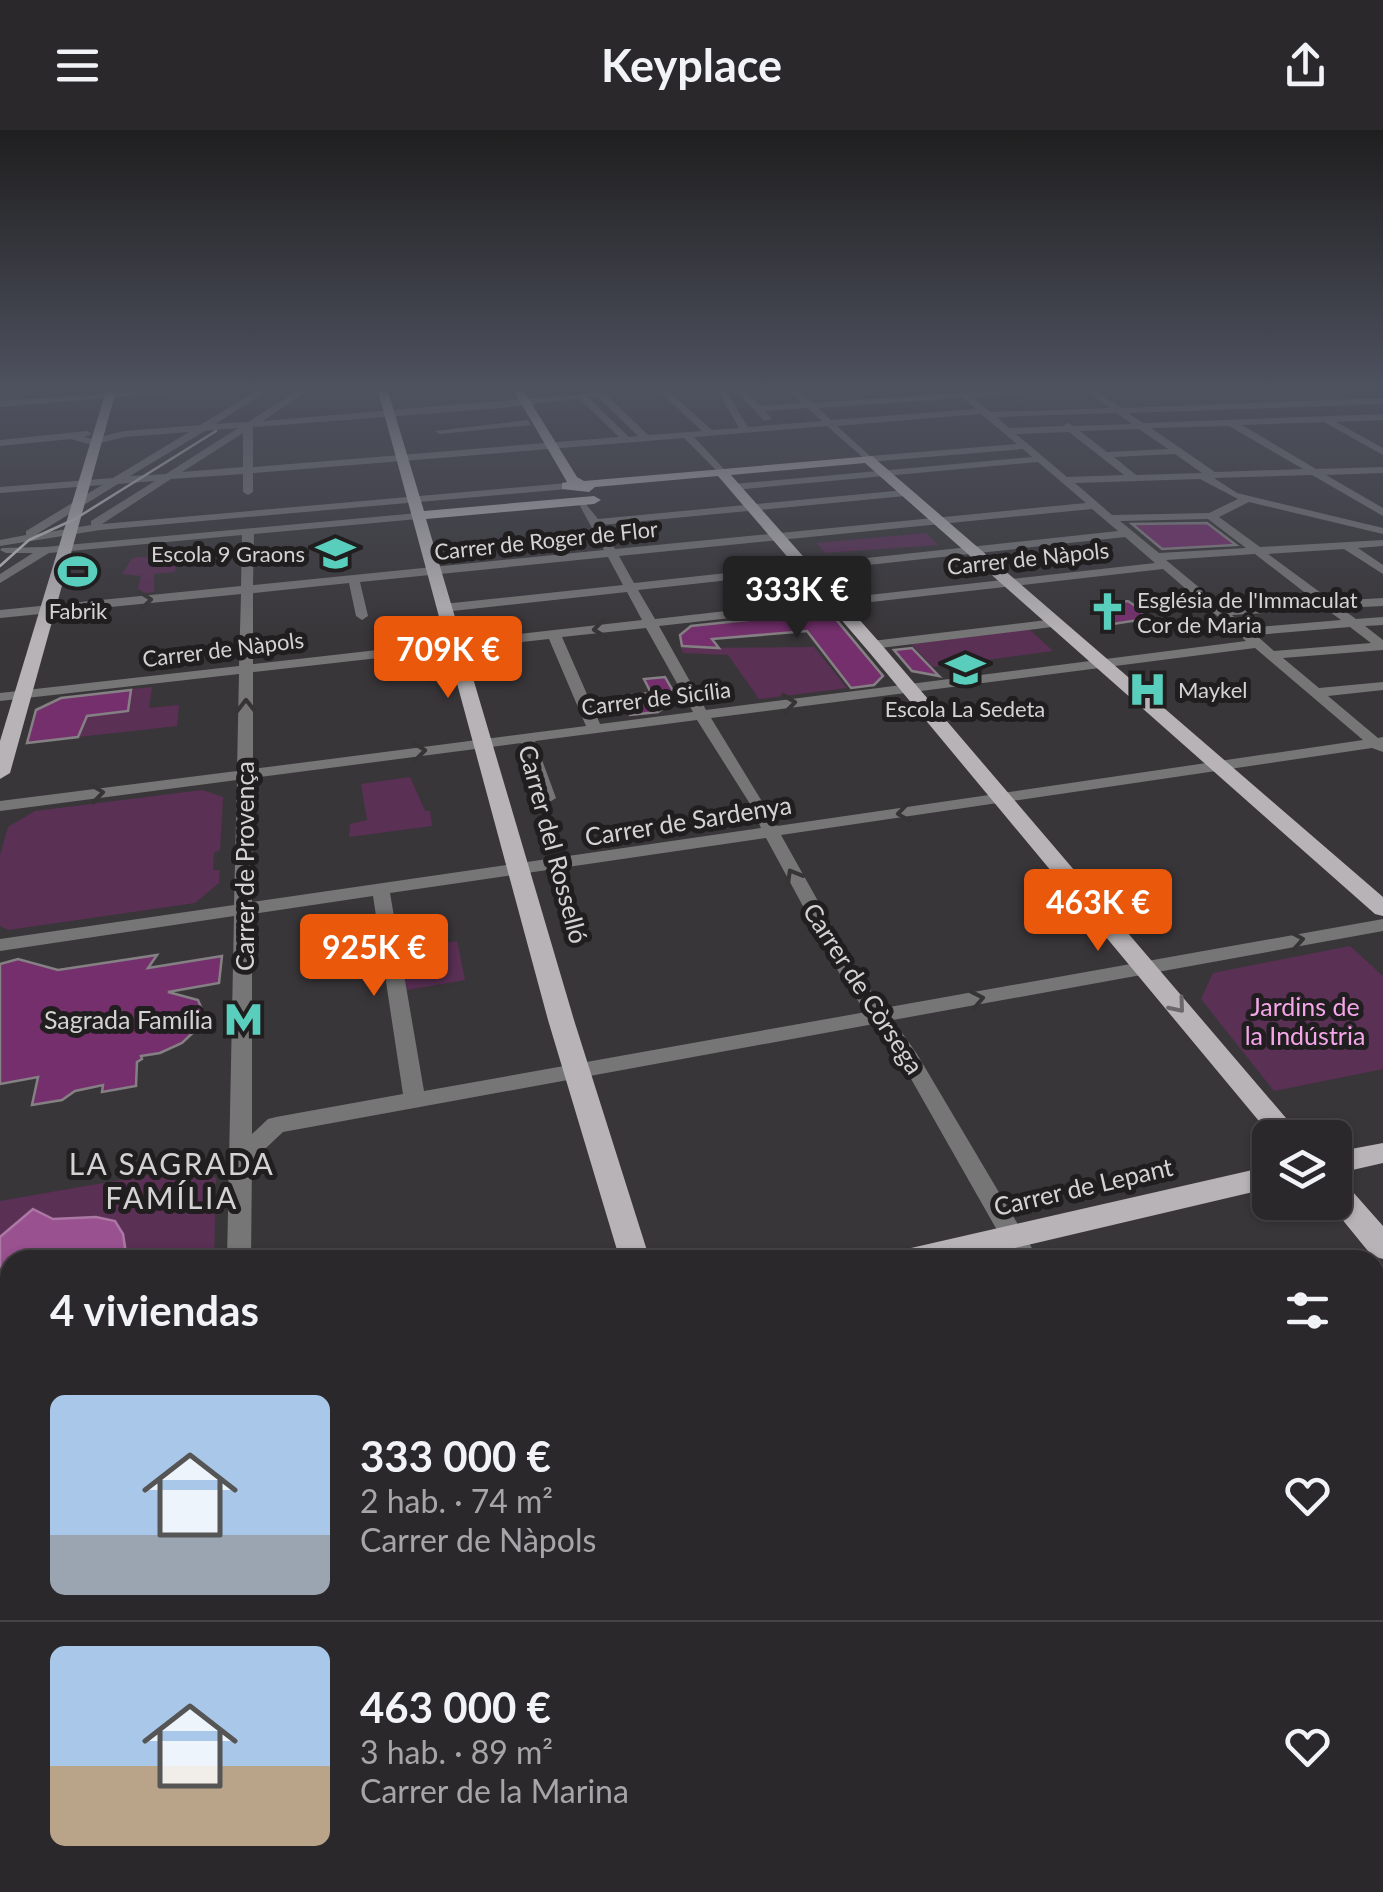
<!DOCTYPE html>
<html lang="es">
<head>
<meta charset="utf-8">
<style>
  body { margin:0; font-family:Lato,sans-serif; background:#333033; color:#f1f3f6; height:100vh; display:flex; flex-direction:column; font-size:38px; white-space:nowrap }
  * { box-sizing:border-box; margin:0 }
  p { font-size:32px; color:#a6a6a9 }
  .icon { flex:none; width:55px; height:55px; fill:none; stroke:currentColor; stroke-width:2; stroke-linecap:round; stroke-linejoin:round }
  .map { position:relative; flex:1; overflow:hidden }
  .side { position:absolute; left:0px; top:1120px; width:1385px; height:642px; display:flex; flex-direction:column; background:#2b282b; border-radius:30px 30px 0 0; box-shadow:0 2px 8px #0004,0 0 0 2px #474447 }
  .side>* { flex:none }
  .tools { position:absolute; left:1252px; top:990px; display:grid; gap:20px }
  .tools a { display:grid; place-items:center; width:100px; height:100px; border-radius:15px; background:#2b282b; box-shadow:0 2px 8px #0004,0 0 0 2px #474447; font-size:50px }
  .price { position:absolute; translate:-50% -85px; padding:0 22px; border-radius:10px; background:#ea580c; color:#fff; font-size:32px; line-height:65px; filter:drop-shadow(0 2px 5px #0008) }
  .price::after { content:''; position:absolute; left:50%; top:60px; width:30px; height:22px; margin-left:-15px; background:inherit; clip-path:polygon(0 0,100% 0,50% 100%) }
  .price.active { background:#222; color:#fff }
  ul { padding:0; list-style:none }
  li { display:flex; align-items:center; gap:30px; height:250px; padding:0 50px }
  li+li { border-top:2px solid #474447 }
  li span { display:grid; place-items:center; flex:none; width:280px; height:200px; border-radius:15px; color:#555 }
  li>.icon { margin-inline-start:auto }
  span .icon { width:120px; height:120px; fill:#fffc; stroke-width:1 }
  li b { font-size:42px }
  h2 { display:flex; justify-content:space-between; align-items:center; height:120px; padding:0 50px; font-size:42px }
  header { display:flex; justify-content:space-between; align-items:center; height:130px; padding:0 50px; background:#2b282b; font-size:45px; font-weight:700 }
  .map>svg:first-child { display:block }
</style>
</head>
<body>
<header><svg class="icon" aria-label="menu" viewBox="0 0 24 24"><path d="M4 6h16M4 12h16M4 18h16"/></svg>Keyplace<svg class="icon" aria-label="share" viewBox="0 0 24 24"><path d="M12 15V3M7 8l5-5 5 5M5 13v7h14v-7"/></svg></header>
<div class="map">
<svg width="1383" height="1762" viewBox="0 0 1383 1762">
  <rect width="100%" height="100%" fill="#393639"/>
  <!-- green -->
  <g fill="#5a3055">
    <polygon points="926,403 938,415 825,423 816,413"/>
    <polygon points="178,424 175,442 154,444 154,462 137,464 141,446 122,444 132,428"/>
    <polygon points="1028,498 1053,521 933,537 910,513"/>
    <polygon points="814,517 847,558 759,569 728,525 683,523 681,518"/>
    <polygon points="152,557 149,578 179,575 177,596 78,607 83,585 128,579 131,559"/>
    <polygon points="410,647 425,681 430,681 432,696 349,707 350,694 367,690 361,654"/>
    <polygon points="202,660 223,667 220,720 214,723 213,740 220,740 219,753 195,773 8,800 0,796 0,725 8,697 35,681"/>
    <polygon points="457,811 465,850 407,860 400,821"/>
    <polygon points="1350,816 1383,846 1383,939 1274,961 1201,869 1213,843"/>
    <polygon points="182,1029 216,1048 214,1130 10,1130 10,1267 0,1269 0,1071 149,1045"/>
  </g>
  <!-- water -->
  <polygon fill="#995190" stroke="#ab78a4" stroke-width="2.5" points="33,1079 53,1089 96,1087 115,1091 123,1104 127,1130 10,1130 8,1191 0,1188 0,1107"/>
  <!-- building -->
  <g fill="#752f6d" stroke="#848083" stroke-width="2.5">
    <polygon points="1207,393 1236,415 1162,419 1132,394"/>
    <polygon points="1128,471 1141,480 1145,489 1113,494 1092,476"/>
    <polygon points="813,483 834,487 883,546 874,555 851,558 807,501 712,509 719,518 682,516 680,505 691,496"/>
    <polygon points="912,518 939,546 912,541 894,520"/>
    <polygon points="665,547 677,568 658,582 630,585 621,566 651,563 644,549"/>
    <polygon points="131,560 128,581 87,586 78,607 27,613 36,580 61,568"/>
    <polygon points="157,825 148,838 222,826 219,853 168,862 198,870 204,884 198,898 182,913 160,923 141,926 142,929 137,932 136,956 102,962 103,955 75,961 62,970 32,975 38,947 0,954 0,834 18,829 58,840"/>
  </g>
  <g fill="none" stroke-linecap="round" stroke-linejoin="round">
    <!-- minor -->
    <g fill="#777677" fill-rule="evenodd">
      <polygon points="149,261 186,261 0,277 0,271"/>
      <path d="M 257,261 L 267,261 L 215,294 L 248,292 L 297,261 L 307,261 L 263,291 L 616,261 L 606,264 L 648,305 L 702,301 L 659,261 L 668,261 L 712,300 L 739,298 L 718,261 L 726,261 L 748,297 L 822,291 L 808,278 L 765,281 L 772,289 L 764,291 L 737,261 L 746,261 L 760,276 L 802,273 L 790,261 L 799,261 L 812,273 L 958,263 L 956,261 L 1037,261 L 973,268 L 991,282 L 1110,278 L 1087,261 L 1096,261 L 1121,278 L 1383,268 L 1383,274 L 1128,283 L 1143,293 L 1383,284 L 1383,290 L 1336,292 L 1383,318 L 1383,325 L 1324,292 L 1242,295 L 1316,339 L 1383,337 L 1383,343 L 1326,345 L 1383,378 L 1383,386 L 1312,345 L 1214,348 L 1237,363 L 1383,398 L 1383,404 L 1249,372 L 1219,387 L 1260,417 L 1383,410 L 1383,416 L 1358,418 L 1383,435 L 1383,444 L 1344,419 L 1268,424 L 1332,471 L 1383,468 L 1383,476 L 1341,478 L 1356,489 L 1383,487 L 1383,495 L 1365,496 L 1383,510 L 1383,520 L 1283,528 L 1319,558 L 1383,552 L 1383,560 L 1328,566 L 1378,608 L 1383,607 L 1383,622 L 1372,618 L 781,705 L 860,846 L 884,878 L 1383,789 L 1383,801 L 893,890 L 917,924 L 1039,1130 L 1014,1130 L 902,933 L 874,894 L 283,1002 L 252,1031 L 251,1130 L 227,1130 L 234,786 L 0,821 L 0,809 L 234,775 L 237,650 L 0,681 L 0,671 L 237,641 L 239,544 L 0,571 L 0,563 L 239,536 L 241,464 L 0,488 L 0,480 L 241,456 L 242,405 L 49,423 L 0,453 L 0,444 L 33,423 L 6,423 L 0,420 L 2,418 L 45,417 L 418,383 L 423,386 L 418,389 L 254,404 L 253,455 L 604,420 L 580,376 L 585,373 L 598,389 L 905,360 L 910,363 L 905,366 L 601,395 L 615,419 L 1086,373 L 1038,332 L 733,360 L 728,357 L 733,354 L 1032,327 L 1023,319 L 868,332 L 827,296 L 694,307 L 725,340 L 721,345 L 684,308 L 253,343 L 253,362 L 248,365 L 243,362 L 243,344 L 171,349 L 102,394 L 567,353 L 572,356 L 567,359 L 100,400 L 0,416 L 0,410 L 26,405 L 26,401 L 102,355 L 0,363 L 0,357 L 113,348 L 189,302 L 124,307 L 92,315 L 71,309 L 0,316 L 0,310 L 87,301 L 92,304 L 84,307 L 92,309 L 124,301 L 200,295 ZM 597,266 L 638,306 L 629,307 L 588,267 ZM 579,268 L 619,307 L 253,337 L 253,297 L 502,278 ZM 963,268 L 976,279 L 831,290 L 818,278 ZM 1117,283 L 1132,294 L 1074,296 L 1068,293 L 1063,296 L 1009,298 L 997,287 ZM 981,284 L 1017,314 L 870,326 L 837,296 ZM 1229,296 L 1303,339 L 1215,342 L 1151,298 ZM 238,298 L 166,344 L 130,346 L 205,301 ZM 1139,299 L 1168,319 L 1107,322 L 1080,301 ZM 1069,302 L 1124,345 L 1067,347 L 1016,304 ZM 243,303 L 243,337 L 182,342 ZM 1175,324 L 1202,343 L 1136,345 L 1114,327 ZM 1200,349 L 1238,369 L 1209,383 L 1112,385 L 1075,353 ZM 155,351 L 91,391 L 91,395 L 37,404 L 118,354 ZM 1092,379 L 1118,401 L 634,453 L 619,426 ZM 1208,389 L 1246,418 L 1159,423 L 1120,391 ZM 1125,407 L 1155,433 L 655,489 L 638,460 ZM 1255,424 L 1317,472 L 1224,478 L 1166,430 ZM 608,427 L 623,455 L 443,474 L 437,478 L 443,482 L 627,462 L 642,490 L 253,534 L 253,463 L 349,453 L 356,486 L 362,490 L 368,486 L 360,452 ZM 1163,439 L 1246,511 L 706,580 L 659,496 ZM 1326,479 L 1341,490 L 1247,498 L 1232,485 ZM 1350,497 L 1371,513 L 1274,521 L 1256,505 ZM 646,498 L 693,582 L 600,594 L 562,507 ZM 549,509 L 586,596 L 253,639 L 253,542 ZM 1255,518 L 1363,610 L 777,696 L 711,588 ZM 697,590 L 752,677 L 761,698 L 252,772 L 253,648 L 521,613 L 540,668 L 548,673 L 556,668 L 535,611 ZM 766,708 L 842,848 L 866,882 L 424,961 L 390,763 ZM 373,766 L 403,964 L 276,987 L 268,989 L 252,1004 L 252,784 Z"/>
      <polygon points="528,290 531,295 440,304 435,301"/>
      <polygon points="1055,489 1061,493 1060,496 872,519 865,515 872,511"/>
      <polygon points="1375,1721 1383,1724 1383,1762 1368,1762 1363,1752 1375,1752"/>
      <rect x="220" y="1752" width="36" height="10"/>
      <polygon points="520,1752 556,1752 557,1762 521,1762"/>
      <polygon points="1120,1752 1157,1752 1161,1762 1124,1762"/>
    </g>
    <!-- major -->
    <g fill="#b7b3b6" fill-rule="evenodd">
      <polygon points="106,261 116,261 10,643 0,649 0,611"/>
      <polygon points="378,261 388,261 424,381 594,366 601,370 594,374 426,389 574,890 650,1130 620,1130 548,890"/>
      <polygon points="514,261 524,261 577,347 584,351 872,326 1383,767 1383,786 1375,784 865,333 731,345 881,514 1303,1008 1273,1008 869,522 718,346 595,357 589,362 562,359 562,353 567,352"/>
      <polygon points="1383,1013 1383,1033 1335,1044 1335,1022"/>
      <polygon points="1270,1036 1270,1058 964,1130 896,1130 900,1121 911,1118"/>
      <polygon points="1335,1050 1345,1053 1383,1096 1383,1129 1372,1126 1328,1072 1335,1072"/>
      <polygon points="10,1315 10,1347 0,1349 0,1317"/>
      <polygon points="1383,1382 1383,1418 1375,1420 1375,1384"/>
      <polygon points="108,1752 182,1752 178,1762 104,1762"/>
      <polygon points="790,1752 835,1752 837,1762 791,1762"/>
    </g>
    <!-- tram -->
    <polyline stroke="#c4c2c3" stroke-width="2.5" points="0,436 29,410 75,389 216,301"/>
  </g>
  <!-- one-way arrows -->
  <defs><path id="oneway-chevron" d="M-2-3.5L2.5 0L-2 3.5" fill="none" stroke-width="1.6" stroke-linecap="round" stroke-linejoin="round" transform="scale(2.5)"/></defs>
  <g stroke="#363435">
    <use href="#oneway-chevron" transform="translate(145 470) rotate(-6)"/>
    <use href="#oneway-chevron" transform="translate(600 499) rotate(173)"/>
    <use href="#oneway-chevron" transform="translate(789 573) rotate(-7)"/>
    <use href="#oneway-chevron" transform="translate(246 576) rotate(-90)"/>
    <use href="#oneway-chevron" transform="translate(419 621) rotate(-7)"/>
    <use href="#oneway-chevron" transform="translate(97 663) rotate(-8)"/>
    <use href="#oneway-chevron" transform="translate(904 683) rotate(172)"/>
    <use href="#oneway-chevron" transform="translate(793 746) rotate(-120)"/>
    <use href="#oneway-chevron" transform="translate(1297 810) rotate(-10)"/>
    <use href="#oneway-chevron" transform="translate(977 869) rotate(-11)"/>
  </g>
  <use stroke="#6c686a" href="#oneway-chevron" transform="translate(1178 876) rotate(50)"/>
  <!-- sky -->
  <linearGradient id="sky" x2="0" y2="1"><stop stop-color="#1f1e1f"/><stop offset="0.51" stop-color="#4e525f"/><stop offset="1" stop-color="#4e525f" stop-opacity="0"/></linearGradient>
  <rect width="1383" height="507" fill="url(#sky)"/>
  <!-- icons -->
  <defs>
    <symbol id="school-bare" viewBox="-9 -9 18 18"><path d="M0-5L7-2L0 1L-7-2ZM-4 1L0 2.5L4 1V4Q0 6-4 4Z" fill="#5acebc" stroke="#201e1f" stroke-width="2.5" paint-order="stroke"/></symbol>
    <symbol id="stadium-bare" viewBox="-9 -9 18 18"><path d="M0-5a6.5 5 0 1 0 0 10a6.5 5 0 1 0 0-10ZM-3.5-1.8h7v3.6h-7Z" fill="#5acebc" stroke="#201e1f" stroke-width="2.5" paint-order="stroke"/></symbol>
    <symbol id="church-bare" viewBox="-9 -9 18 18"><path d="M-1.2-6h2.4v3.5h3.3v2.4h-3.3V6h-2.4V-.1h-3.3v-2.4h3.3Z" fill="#5acebc" stroke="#201e1f" stroke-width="2.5" paint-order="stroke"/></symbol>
    <symbol id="hospital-bare" viewBox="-9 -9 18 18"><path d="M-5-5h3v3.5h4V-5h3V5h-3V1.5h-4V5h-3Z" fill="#5acebc" stroke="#201e1f" stroke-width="2.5" paint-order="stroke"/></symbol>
    <symbol id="metro-bare" viewBox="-9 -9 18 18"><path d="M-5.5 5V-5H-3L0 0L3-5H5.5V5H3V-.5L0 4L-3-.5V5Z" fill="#5acebc" stroke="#201e1f" stroke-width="2.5" paint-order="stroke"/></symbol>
  </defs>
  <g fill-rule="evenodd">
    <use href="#school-bare" x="308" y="396" width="55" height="55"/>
    <use href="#stadium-bare" x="50" y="414" width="55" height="55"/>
    <use href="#church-bare" x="1080" y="454" width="55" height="55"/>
    <use href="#school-bare" x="938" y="512" width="55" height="55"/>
    <use href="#hospital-bare" x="1120" y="532" width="55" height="55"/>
    <use href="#metro-bare" x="216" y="862" width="55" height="55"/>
  </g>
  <g text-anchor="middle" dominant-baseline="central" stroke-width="10" stroke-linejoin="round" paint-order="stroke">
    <!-- far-street labels -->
    <g font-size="22" fill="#d4d2d3" stroke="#201e1f">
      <text transform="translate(546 410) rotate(-6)">Carrer de Roger de Flor</text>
      <text transform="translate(1028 428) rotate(-6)">Carrer de Nàpols</text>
      <text transform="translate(223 519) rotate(-7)">Carrer de Nàpols</text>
      <text transform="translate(656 568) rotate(-7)">Carrer de Sicília</text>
    </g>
    <!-- far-poi labels -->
    <g font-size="22" fill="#d4d2d3" stroke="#201e1f" text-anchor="start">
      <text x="305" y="423" text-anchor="end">Escola 9 Graons</text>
      <text x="1137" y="469">Església de l'Immaculat<tspan x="1137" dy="25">Cor de Maria</tspan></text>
      <text x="78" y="480" text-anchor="middle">Fabrik</text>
      <text x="1178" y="559">Maykel</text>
      <text x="965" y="578" text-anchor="middle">Escola La Sedeta</text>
    </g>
    <!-- street labels -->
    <g font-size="25" fill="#d4d2d3" stroke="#201e1f">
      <text transform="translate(688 690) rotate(-9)">Carrer de Sardenya</text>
      <text transform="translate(554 714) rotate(75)">Carrer del Rosselló</text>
      <text transform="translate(244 736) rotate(-90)">Carrer de Provença</text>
      <text transform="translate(864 858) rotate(57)">Carrer de Còrsega</text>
      <text transform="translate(1083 1056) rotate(-13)">Carrer de Lepant</text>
    </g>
    <!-- park labels -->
    <g font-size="25" fill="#f5a6e9" stroke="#201e1f">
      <text x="1305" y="876">Jardins de<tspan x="1305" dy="29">la Indústria</tspan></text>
    </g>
    <!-- poi labels -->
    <g font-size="25" fill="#d4d2d3" stroke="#201e1f" text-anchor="end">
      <text x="213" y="889">Sagrada Família</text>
    </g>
    <!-- quarter labels -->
    <g font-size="30" letter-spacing="2.5" fill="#d4d2d3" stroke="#201e1f">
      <text x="172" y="1033">LA SAGRADA<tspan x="172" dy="34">FAMÍLIA</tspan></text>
    </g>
  </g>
</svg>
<div class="tools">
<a><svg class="icon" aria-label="layers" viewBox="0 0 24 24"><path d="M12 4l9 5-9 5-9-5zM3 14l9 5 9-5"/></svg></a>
</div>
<b class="price active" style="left:797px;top:511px">333K €</b>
<b class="price" style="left:448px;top:571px">709K €</b>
<b class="price" style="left:1098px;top:824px">463K €</b>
<b class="price" style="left:374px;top:869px">925K €</b>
<section class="side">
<h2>4 viviendas<svg class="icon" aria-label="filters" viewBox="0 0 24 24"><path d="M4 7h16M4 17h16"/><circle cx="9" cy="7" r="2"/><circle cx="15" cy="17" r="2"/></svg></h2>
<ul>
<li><span style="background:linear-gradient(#a9c7e8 70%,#9aa5b1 0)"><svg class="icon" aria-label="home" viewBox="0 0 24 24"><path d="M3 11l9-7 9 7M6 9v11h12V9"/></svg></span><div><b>333 000 €</b><p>2 hab. · 74 m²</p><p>Carrer de Nàpols</p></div><svg class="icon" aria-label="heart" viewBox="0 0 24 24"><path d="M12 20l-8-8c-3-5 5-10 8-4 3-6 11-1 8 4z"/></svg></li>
<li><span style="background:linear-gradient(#a9c7e8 60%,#b9a48a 0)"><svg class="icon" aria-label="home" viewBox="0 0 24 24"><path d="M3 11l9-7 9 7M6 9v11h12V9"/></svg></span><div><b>463 000 €</b><p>3 hab. · 89 m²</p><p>Carrer de la Marina</p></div><svg class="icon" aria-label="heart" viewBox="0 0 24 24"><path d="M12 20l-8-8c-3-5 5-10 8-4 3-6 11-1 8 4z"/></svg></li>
</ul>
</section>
</div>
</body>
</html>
